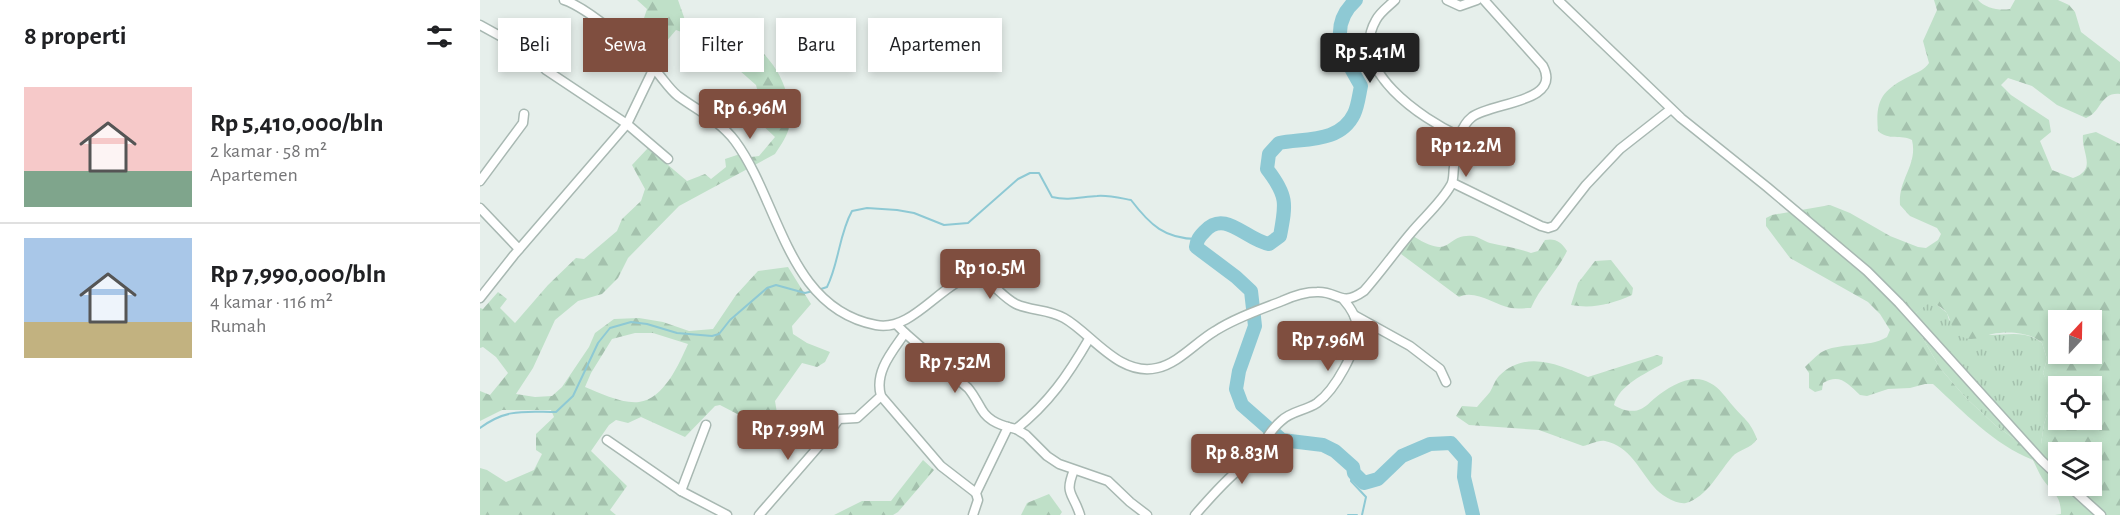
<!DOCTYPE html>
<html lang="id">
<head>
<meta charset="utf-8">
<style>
  body { margin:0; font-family:"Alegreya Sans",sans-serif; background:#f6f6f6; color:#202124; height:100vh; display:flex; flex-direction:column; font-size:22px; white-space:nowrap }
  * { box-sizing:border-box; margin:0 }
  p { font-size:20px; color:#757577 }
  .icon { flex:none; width:33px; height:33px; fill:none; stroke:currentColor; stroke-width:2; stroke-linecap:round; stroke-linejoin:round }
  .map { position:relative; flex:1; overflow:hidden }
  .details { display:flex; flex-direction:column; background:#fff; width:480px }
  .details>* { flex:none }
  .hud { position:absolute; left:18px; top:18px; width:570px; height:54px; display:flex; gap:12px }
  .needle { width:39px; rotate:22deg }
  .controls { position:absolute; left:1568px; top:310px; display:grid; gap:12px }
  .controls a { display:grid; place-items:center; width:54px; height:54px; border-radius:0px; background:#fff; box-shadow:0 3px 9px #0003; font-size:30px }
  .price { position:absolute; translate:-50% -51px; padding:0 14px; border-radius:6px; background:#7f4e3f; color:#fff; font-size:20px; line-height:39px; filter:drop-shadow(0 2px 3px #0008) }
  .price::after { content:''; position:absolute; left:50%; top:36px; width:18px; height:14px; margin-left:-9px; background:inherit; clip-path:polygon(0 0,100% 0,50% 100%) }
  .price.on { background:#222; color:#fff }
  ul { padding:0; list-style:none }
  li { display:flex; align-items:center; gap:18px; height:150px; padding:0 24px }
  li+li { border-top:2px solid #e0e0e0 }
  li span { display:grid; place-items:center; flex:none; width:168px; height:120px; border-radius:0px; color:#555 }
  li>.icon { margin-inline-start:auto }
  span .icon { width:72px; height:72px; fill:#fffc; stroke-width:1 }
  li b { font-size:26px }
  h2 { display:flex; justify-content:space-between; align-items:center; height:72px; padding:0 24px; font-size:26px }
  .chip { padding:0 21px; border-radius:0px; background:#fff; box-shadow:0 3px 9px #0003; font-size:21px; line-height:54px }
  .chip.on { background:#7f4e3f; color:#fff }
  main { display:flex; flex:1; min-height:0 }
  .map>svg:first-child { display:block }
</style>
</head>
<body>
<main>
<section class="details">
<h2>8 properti<svg class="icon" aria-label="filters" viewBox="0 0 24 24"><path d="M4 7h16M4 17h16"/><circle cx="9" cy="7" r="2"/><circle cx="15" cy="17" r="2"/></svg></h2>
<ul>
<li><span style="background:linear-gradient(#f6c9c9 70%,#7fa58c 0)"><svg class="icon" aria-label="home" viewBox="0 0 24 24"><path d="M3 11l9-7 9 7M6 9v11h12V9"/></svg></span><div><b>Rp 5,410,000/bln</b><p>2 kamar · 58 m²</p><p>Apartemen</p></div></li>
<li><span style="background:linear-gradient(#a9c7e8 70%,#c2b280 0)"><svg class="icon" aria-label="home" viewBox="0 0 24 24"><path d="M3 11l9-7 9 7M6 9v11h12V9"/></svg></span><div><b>Rp 7,990,000/bln</b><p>4 kamar · 116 m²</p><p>Rumah</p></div></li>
</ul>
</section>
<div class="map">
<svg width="1640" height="515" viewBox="0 0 1640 515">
  <defs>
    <pattern id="grass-tufts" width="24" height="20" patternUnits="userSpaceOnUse" patternTransform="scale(1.5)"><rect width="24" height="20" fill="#bfe0c8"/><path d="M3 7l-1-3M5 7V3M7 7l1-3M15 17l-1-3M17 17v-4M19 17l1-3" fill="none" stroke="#a4c1ad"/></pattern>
    <pattern id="forest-firs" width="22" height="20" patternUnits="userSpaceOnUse" patternTransform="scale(1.5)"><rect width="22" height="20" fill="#bfe0c8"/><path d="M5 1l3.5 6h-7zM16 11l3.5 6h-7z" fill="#a4c1ad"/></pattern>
  </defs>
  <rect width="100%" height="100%" fill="#e6efeb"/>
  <!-- grass -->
  <path fill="url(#grass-tufts)" d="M 1451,300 L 1467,313 L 1469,320 C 1479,324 1500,334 1510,335 C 1528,335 1547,330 1562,343 L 1567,359 L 1563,373 L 1572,392 L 1572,399 L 1564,424 L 1561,444 L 1547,444 L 1533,438 L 1515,425 L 1485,397 L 1460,368 L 1437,328 L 1435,314 Z"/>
  <!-- forest -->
  <g fill="url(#forest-firs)" fill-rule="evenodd">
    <path d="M 157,0 L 198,0 L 205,20 L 210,25 L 230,34 L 243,28 L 262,27 L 267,32 C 274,44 285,54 293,65 C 304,80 313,106 310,124 C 308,135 301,145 295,154 L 199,206 L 148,258 L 138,278 L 122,294 L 98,301 L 75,320 L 53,368 L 36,394 L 55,397 L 72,396 L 82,387 L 109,347 L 115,333 L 134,319 L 159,318 L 183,322 L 209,331 L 233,329 L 256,295 L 278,271 L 308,267 L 331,304 L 312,326 L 313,334 L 327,343 L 350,352 L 345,362 L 337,367 L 322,363 L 295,401 L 298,419 L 304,426 L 292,436 L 273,436 L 263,417 L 240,405 L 235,406 L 205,437 L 161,417 L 148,423 L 136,420 L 129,425 L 111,451 L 147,486 L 130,510 L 136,515 L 0,515 L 0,468 L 7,470 L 26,482 L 54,470 L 62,454 L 56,450 L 56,434 L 74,417 L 71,410 L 22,410 L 0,421 L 0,391 L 10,395 L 28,373 L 16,357 L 3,347 L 0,348 L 0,308 L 3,309 L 18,292 L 27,299 L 20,308 L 35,323 L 68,285 L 96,258 L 104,259 L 137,231 L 142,219 L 161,201 L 165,189 L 152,165 L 168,148 L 207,181 L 225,174 L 231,179 L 246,167 L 245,159 L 260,154 L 271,157 L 279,156 L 295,137 L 275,118 L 281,104 L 276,85 L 226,41 L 196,30 L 175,55 L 166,50 L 160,30 L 167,9 ZM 155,333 L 173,333 L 208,344 C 199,364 184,399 159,402 C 142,404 120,393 105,387 L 111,373 L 132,339 Z"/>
    <path d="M 1454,0 L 1498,0 C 1505,8 1519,11 1530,9 L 1535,0 L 1578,0 L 1589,5 L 1595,12 L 1601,32 L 1640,62 L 1640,94 C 1620,92 1621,113 1606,118 L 1577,105 L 1552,86 L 1528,78 L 1521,85 L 1531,95 L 1569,120 L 1571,132 L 1560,141 L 1572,170 L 1593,178 C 1618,169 1601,153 1603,135 L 1616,132 L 1640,144 L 1640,515 L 1575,515 L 1581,514 C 1581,494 1572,493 1562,478 C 1559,473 1556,466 1553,460 C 1513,444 1484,412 1453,384 L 1445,384 L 1430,388 L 1408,389 L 1387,396 L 1380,395 C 1368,384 1360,373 1343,383 L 1342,390 L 1335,392 L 1329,388 L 1329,373 L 1325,367 C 1330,362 1335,357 1340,353 C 1360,341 1387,349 1407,337 L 1410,330 L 1400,314 L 1388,302 L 1310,258 L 1286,226 L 1286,218 L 1292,215 L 1350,205 L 1370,213 L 1410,236 L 1438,247 L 1446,248 L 1458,240 L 1461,234 L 1457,228 L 1430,216 L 1420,205 C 1418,179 1438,165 1432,140 C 1421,134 1409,141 1398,131 C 1395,100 1402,90 1430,76 C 1438,72 1444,70 1449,63 L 1443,41 L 1457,10 ZM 1451,301 C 1455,304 1463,308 1466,312 C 1473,322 1469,332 1485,338 C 1494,341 1503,336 1512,334 C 1528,331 1550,332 1562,343 L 1567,359 L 1563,373 L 1571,392 L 1572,399 L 1564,424 L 1561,444 L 1547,444 L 1533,438 L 1515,425 L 1485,397 L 1460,368 L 1437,328 L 1435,314 ZM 1578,321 L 1611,321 L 1611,354 L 1578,354 ZM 1578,387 L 1611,387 L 1611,420 L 1578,420 ZM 1578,453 L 1611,453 L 1611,486 L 1578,486 Z"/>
    <path d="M 933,236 C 974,262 964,233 993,236 C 999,237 1004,241 1010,243 C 1024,246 1037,248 1051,253 L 1058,251 L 1065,240 C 1076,238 1081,242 1087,251 C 1077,272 1060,287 1051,308 C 1045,308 1038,309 1031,308 C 1015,305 995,289 979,297 L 921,254 L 927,241 Z"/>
    <path d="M 1131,260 L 1153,288 L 1152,295 C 1132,304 1113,309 1091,305 L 1098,283 L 1115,261 Z"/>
    <path d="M 1177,355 L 1183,357 L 1182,364 C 1165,374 1139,385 1134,405 C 1141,410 1153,413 1161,409 C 1166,407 1171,401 1175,398 C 1190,386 1212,372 1230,383 C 1240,388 1246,398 1253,406 C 1265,420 1270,421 1277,439 C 1271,449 1259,449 1252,457 C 1239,472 1227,497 1206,503 C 1197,505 1180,495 1174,487 C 1159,470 1150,446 1125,441 C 1117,440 1110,445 1103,446 L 1059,430 L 989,425 L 976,416 L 982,406 L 997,407 C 1001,402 1006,397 1010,392 C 1013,387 1015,380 1019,376 C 1046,349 1079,365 1108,377 Z"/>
    <polygon points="443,460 454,470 418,512 413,515 354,515 382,501 411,501"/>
    <polygon points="569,494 582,512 580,515 541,515 547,503"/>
  </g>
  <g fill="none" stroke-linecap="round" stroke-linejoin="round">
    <!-- stream -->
    <g stroke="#8ec9d4" stroke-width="2">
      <path d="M 338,290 L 347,287 C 359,263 359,234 372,211 L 387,208 L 417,210 L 434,213 L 464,225 L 488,223 L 538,179 L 550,173 L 559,173 L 572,197 C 588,201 601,197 617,196 C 628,195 640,198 651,200 C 670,225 685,239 717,239"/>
      <path d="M 0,428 C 27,408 45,412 76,412 L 93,396 L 118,343 L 130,328 L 151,322 L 167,324 L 197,333 L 232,336 L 239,334 L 250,320 L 287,288 L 296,285 L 325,293 L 333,291"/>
      <polyline points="873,467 871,481 886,497 882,515"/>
      <polyline points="868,515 877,515"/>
    </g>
    <!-- river -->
    <path stroke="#8ec9d4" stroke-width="14" d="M 876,0 C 846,27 864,57 881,86 C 879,95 878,106 874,114 C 860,143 825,138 799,143 L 789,154 L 787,169 C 808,196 806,204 800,236 L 789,244 C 766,240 745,209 725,231 C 719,237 717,240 716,247 L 756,277 L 771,291 L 775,326 L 759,371 L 756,389 L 762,405 L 802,440 L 843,445 L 855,451 L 873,467 L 874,473 L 884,483 L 898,479 L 922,456 L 950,444 L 971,443 L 985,459 L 984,477 L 993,515"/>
    <defs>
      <g id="street">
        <path d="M 84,0 C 108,8 157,50 174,69 C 182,77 189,89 198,96 C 217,110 240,121 255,141 C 300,202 307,308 396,325 C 435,333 466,274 499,276 C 514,283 522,297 536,304 C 551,311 568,309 584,318 C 611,333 639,377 677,368 C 699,363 716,342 735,331 C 755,318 779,310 802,301 C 813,296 825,292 837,292 C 859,291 860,308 884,291 C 900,273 914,253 930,234 C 943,218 961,203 971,185 C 974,180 973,173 974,167 C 975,151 978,128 992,117 C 1012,102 1082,103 1063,66 L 1004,0"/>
        <path d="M 915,0 C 909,6 900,12 896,20 C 867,70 943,119 979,136"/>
        <polyline points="967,0 980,6 997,0"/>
        <polyline points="1078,0 1201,118 1287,187 1387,271 1419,303 1561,460 1578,476"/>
        <polyline points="0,25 49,52 66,70 147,124 188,159"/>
        <polyline points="0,181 43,123 44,114"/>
        <polyline points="973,183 1061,226 1068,228 1074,226 1106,185 1140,149 1191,109"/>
        <polyline points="0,208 39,249"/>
        <polyline points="0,298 34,255 147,124 174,68"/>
        <polyline points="874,315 930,346 960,369 966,382"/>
        <path d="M 425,333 L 488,388 C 494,395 497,402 502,410 C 509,422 523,426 536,429"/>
        <path d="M 609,339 C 588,375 569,403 536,429 L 546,435 L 567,456 L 579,464 L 628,481 L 650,502 L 667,515"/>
        <polyline points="401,396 461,466 496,493"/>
        <polyline points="127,440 201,491 247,515"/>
        <path d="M 594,470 C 584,495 593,492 600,515"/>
        <polyline points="1589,486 1621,515"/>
        <polyline points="201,491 226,425"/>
        <path d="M 279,515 L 339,446 L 359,419 L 377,418 L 401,396 C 394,372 412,352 425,333 L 417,325"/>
        <polyline points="493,515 498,500 496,493 528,427"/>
        <path d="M 715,515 C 728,500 741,485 756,472 C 762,467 770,464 775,459 C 779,453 781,445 786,439 C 790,433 795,426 801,421 C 811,411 825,411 837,403 C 855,390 878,349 877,328 C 877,317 870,307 863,299"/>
      </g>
    </defs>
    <!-- street casing -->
    <use href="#street" stroke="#a8b8b2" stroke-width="11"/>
    <!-- street -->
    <use href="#street" stroke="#fff" stroke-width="8"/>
  </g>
</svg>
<div class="controls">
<a><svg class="needle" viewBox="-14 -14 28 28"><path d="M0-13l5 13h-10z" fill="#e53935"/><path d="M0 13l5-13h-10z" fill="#757577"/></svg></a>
<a><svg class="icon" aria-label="locate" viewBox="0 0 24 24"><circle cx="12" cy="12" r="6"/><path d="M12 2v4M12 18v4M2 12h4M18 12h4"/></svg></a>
<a><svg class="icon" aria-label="layers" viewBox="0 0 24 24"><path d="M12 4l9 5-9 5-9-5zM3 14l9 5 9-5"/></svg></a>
</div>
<b class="price on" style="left:890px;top:84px">Rp 5.41M</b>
<b class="price" style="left:270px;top:140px">Rp 6.96M</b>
<b class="price" style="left:986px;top:178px">Rp 12.2M</b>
<b class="price" style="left:510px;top:300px">Rp 10.5M</b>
<b class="price" style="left:848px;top:372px">Rp 7.96M</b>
<b class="price" style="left:475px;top:394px">Rp 7.52M</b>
<b class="price" style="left:308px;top:461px">Rp 7.99M</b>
<b class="price" style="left:762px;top:485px">Rp 8.83M</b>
<div class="hud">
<a class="chip">Beli</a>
<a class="chip on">Sewa</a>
<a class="chip">Filter</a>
<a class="chip">Baru</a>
<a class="chip">Apartemen</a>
</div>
</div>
</main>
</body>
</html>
